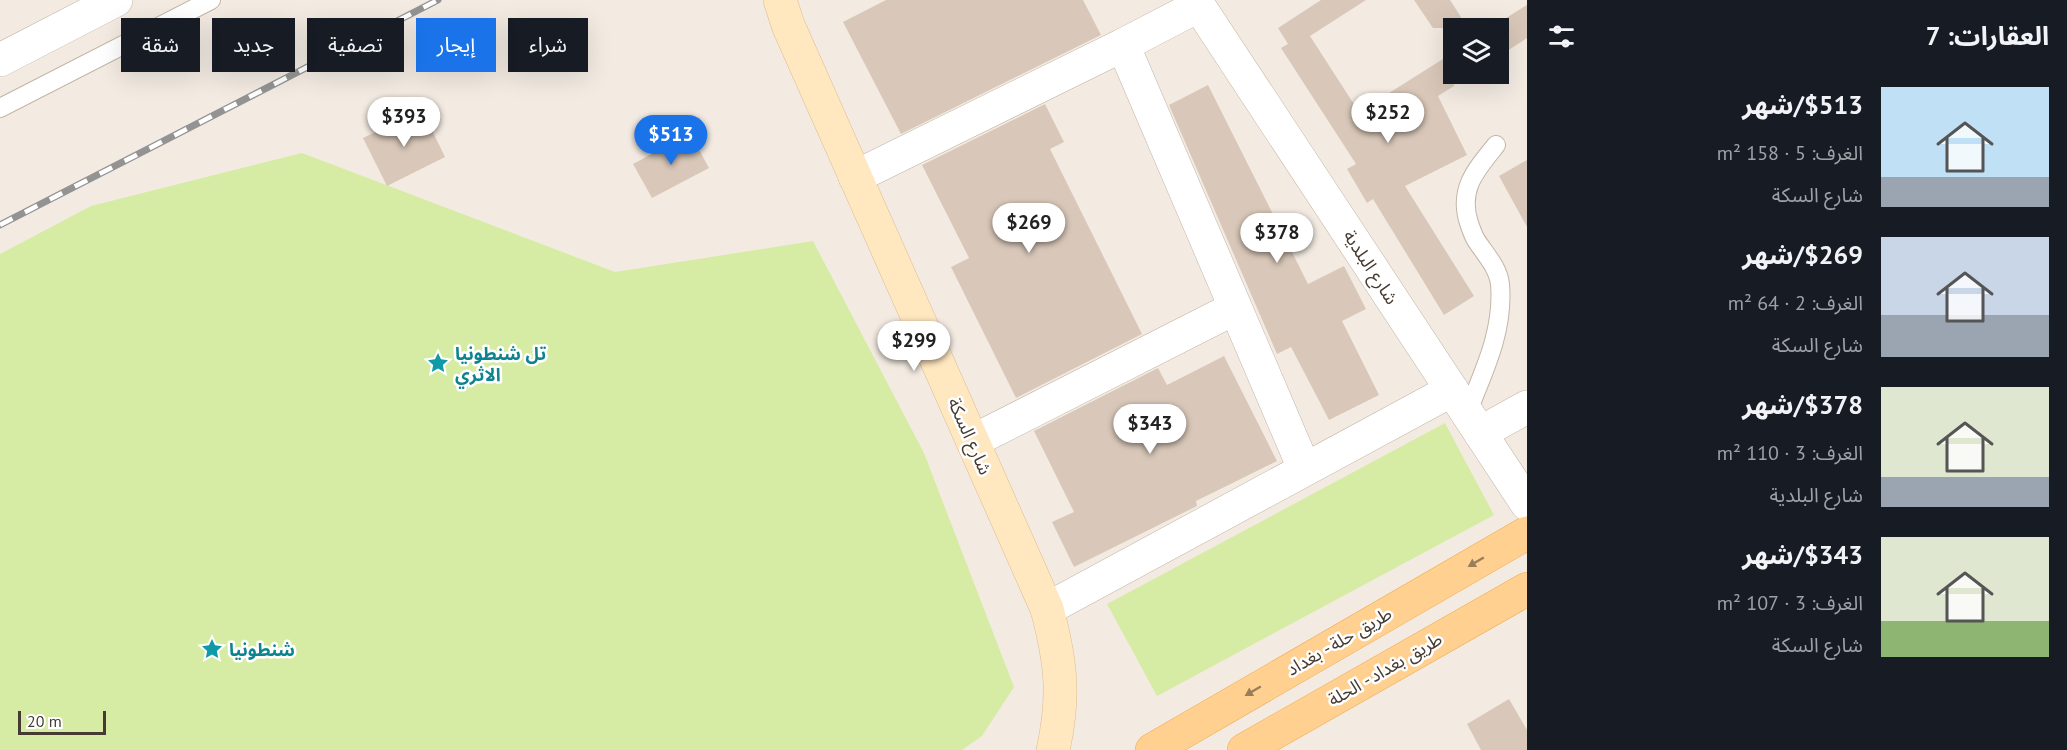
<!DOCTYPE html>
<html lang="ar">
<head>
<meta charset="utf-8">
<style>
  body { margin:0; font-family:"PT Sans","Noto Sans Arabic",sans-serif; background:#242831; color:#f1f3f6; direction:rtl; height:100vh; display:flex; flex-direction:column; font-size:22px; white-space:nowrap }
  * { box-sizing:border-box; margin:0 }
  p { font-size:20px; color:#9ea1a6 }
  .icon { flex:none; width:33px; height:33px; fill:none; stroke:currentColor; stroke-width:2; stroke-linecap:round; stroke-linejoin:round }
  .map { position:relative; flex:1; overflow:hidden; direction:ltr }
  .drawer { display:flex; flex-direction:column; background:#171b24; width:540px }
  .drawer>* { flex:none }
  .banner { position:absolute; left:18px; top:18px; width:570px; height:54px; direction:rtl; display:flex; gap:12px }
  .buttons { position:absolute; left:1443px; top:18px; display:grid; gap:12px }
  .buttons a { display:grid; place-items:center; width:66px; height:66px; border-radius:0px; background:#171b24; box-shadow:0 6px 24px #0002; font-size:30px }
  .scale { position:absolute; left:18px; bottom:15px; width:88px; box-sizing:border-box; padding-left:6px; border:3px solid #453b32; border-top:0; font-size:16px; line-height:21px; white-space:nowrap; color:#453b32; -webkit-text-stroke:4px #fff; paint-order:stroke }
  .price { position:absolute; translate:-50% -51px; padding:0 14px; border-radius:21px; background:#fff; color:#222; font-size:20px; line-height:39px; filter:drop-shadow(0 2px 3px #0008) }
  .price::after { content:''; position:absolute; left:50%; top:36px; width:18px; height:14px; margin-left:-9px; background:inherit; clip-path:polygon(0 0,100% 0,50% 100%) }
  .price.on { background:#1a73e8; color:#fff }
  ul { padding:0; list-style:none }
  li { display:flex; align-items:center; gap:18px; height:150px; padding:0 18px }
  li span { display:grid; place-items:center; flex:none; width:168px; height:120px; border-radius:0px; color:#555 }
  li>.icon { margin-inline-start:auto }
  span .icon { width:72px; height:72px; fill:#fffc; stroke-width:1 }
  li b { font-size:26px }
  h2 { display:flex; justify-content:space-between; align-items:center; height:72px; padding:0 18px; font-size:26px }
  .tag { padding:0 21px; border-radius:0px; background:#171b24; box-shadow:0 6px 24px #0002; font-size:21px; line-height:54px }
  .tag.on { background:#1a73e8; color:#fff }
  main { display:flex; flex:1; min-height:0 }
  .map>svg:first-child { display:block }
</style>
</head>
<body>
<main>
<section class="drawer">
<h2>العقارات: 7<svg class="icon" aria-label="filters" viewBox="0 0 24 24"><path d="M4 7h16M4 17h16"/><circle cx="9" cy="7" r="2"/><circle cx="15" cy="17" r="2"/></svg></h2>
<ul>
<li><span style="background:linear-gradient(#bfe0f5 75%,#9aa5b1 0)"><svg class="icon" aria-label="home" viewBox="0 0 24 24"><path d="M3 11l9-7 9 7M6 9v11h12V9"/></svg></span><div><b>$513/شهر</b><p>الغرف: 5 · 158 m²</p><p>شارع السكة</p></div></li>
<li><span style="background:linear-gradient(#c9d6e8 65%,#9aa5b1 0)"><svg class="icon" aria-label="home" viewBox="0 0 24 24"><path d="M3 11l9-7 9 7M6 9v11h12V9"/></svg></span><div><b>$269/شهر</b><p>الغرف: 2 · 64 m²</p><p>شارع السكة</p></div></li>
<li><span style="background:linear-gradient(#dfe7d0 75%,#9aa5b1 0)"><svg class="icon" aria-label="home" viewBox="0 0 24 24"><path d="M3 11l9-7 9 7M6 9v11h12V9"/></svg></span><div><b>$378/شهر</b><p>الغرف: 3 · 110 m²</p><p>شارع البلدية</p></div></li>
<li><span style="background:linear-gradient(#dfe7d0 70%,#8fb573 0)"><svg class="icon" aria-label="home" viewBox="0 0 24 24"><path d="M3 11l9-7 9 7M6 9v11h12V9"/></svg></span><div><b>$343/شهر</b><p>الغرف: 3 · 107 m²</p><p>شارع السكة</p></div></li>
</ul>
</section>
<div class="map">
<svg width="1527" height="750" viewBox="0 0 1527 750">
  <rect width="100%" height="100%" fill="#f3ebe2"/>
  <!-- green -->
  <g fill="#d6eca5">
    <polygon points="302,153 615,272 813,241 924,453 1014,687 982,736 962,750 0,750 0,254 91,206"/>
    <polygon points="1445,423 1494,515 1157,696 1107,604"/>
  </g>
  <!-- building -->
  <g fill="#d9c8b9">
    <polygon points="886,0 1083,0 1101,35 901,134 843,22"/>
    <polygon points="1321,0 1366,0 1310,36 1359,112 1454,52 1454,86 1438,96 1467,155 1405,186 1474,296 1444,315 1373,199 1367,203 1347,169 1356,164 1281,48 1288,44 1278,28"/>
    <polygon points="1414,0 1450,0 1468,28 1433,28"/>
    <polygon points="1527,5 1527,38 1498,57 1498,23"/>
    <polygon points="1208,85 1308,284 1344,266 1366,309 1342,321 1379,395 1329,420 1291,347 1277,354 1169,105"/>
    <polygon points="1045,104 1064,142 1050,149 1142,334 1016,398 951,267 969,258 922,165"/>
    <polygon points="422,110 445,157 387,186 363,138"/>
    <polygon points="690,133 709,168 652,198 633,164"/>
    <polygon points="1527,160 1527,227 1499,176"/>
    <polygon points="1224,356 1277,461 1196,501 1197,506 1074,567 1052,522 1074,512 1034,431 1158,368 1167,385"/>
    <polygon points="1509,699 1527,730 1527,750 1481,750 1467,724"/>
  </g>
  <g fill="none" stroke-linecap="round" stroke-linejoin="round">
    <defs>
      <g id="lane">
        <polyline points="0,108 211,0"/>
        <path d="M 1467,413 C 1484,371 1504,331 1500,284 C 1498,267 1485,254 1476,240 C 1473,235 1471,229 1469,223 C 1458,189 1476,170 1496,145"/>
      </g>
      <g id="street">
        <polyline points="1195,0 1527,504"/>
        <polyline points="1198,6 1123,45 1304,468"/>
        <polyline points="0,60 116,0"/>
        <polyline points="855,177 1123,45"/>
        <polyline points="1480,433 1527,407"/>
        <polyline points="973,441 1235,308"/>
        <polyline points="1047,609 1452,390"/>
      </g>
      <path id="secondary" d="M 780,0 L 788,25 L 1047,609 C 1061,662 1065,696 1053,750"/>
      <g id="primary">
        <polyline points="1152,750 1527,533"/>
        <polyline points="1244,750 1527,589"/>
      </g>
    </defs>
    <!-- lane casing -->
    <use href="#lane" stroke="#c2b5a6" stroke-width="20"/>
    <!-- street casing -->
    <use href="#street" stroke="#c2b5a6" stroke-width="34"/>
    <!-- secondary casing -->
    <use href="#secondary" stroke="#dbbd8e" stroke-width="34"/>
    <!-- primary casing -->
    <use href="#primary" stroke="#efac53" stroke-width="34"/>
    <!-- lane -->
    <use href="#lane" stroke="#fff" stroke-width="18"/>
    <!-- street -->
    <use href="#street" stroke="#fff" stroke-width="33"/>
    <!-- secondary -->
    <use href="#secondary" stroke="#ffe7c0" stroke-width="33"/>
    <!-- primary -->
    <use href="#primary" stroke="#ffd08f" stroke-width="33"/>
    <defs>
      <polyline id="rail" points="0,225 438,0"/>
    </defs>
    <!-- rail casing -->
    <use href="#rail" stroke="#939393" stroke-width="7"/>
    <!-- rail -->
    <use href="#rail" stroke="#fff" stroke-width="4.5" stroke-dasharray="14" stroke-linecap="butt"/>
  </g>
  <!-- one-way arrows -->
  <defs><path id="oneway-solid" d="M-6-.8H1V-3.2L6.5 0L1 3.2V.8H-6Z" transform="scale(1.5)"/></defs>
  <g fill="#997e5c">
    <use href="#oneway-solid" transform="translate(1476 562) rotate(150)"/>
    <use href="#oneway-solid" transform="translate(1253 691) rotate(150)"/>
  </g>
  <!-- icons -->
  <defs>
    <symbol id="sight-bare" viewBox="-9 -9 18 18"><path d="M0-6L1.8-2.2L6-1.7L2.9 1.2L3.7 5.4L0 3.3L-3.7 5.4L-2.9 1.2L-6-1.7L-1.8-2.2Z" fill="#0f9aa8" stroke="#fff" stroke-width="2.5" paint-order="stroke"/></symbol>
  </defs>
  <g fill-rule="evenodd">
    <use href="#sight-bare" x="423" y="348" width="30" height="30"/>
    <use href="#sight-bare" x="197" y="634" width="30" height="30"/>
  </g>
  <g text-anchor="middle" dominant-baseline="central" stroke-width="5" stroke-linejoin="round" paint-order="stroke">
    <!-- street labels -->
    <g font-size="18" fill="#453b32" stroke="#fff">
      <text transform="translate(1371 267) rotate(57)">شارع البلدية</text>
      <text transform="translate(970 436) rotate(66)">شارع السكة</text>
      <text transform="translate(1339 641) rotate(-30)">طريق حلة - بغداد</text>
      <text transform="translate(1385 669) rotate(-30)">طريق بغداد - الحلة</text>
    </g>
    <!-- culture labels -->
    <g font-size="18" font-weight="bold" fill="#0d838f" stroke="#fff" text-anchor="start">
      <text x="455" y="353">تل شنطونيا<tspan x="455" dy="21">الاثري</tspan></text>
      <text x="229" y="649">شنطونيا</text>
    </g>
  </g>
</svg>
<div class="buttons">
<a><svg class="icon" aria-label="layers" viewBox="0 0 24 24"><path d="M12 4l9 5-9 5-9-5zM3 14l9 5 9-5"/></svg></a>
</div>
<div class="scale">20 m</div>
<b class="price" style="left:1388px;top:144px">$252</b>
<b class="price" style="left:404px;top:148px">$393</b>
<b class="price on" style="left:671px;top:166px">$513</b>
<b class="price" style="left:1029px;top:254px">$269</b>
<b class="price" style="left:1277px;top:264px">$378</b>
<b class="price" style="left:914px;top:372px">$299</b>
<b class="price" style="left:1150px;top:455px">$343</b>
<div class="banner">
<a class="tag">شراء</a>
<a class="tag on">إيجار</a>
<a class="tag">تصفية</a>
<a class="tag">جديد</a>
<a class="tag">شقة</a>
</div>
</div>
</main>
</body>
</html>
